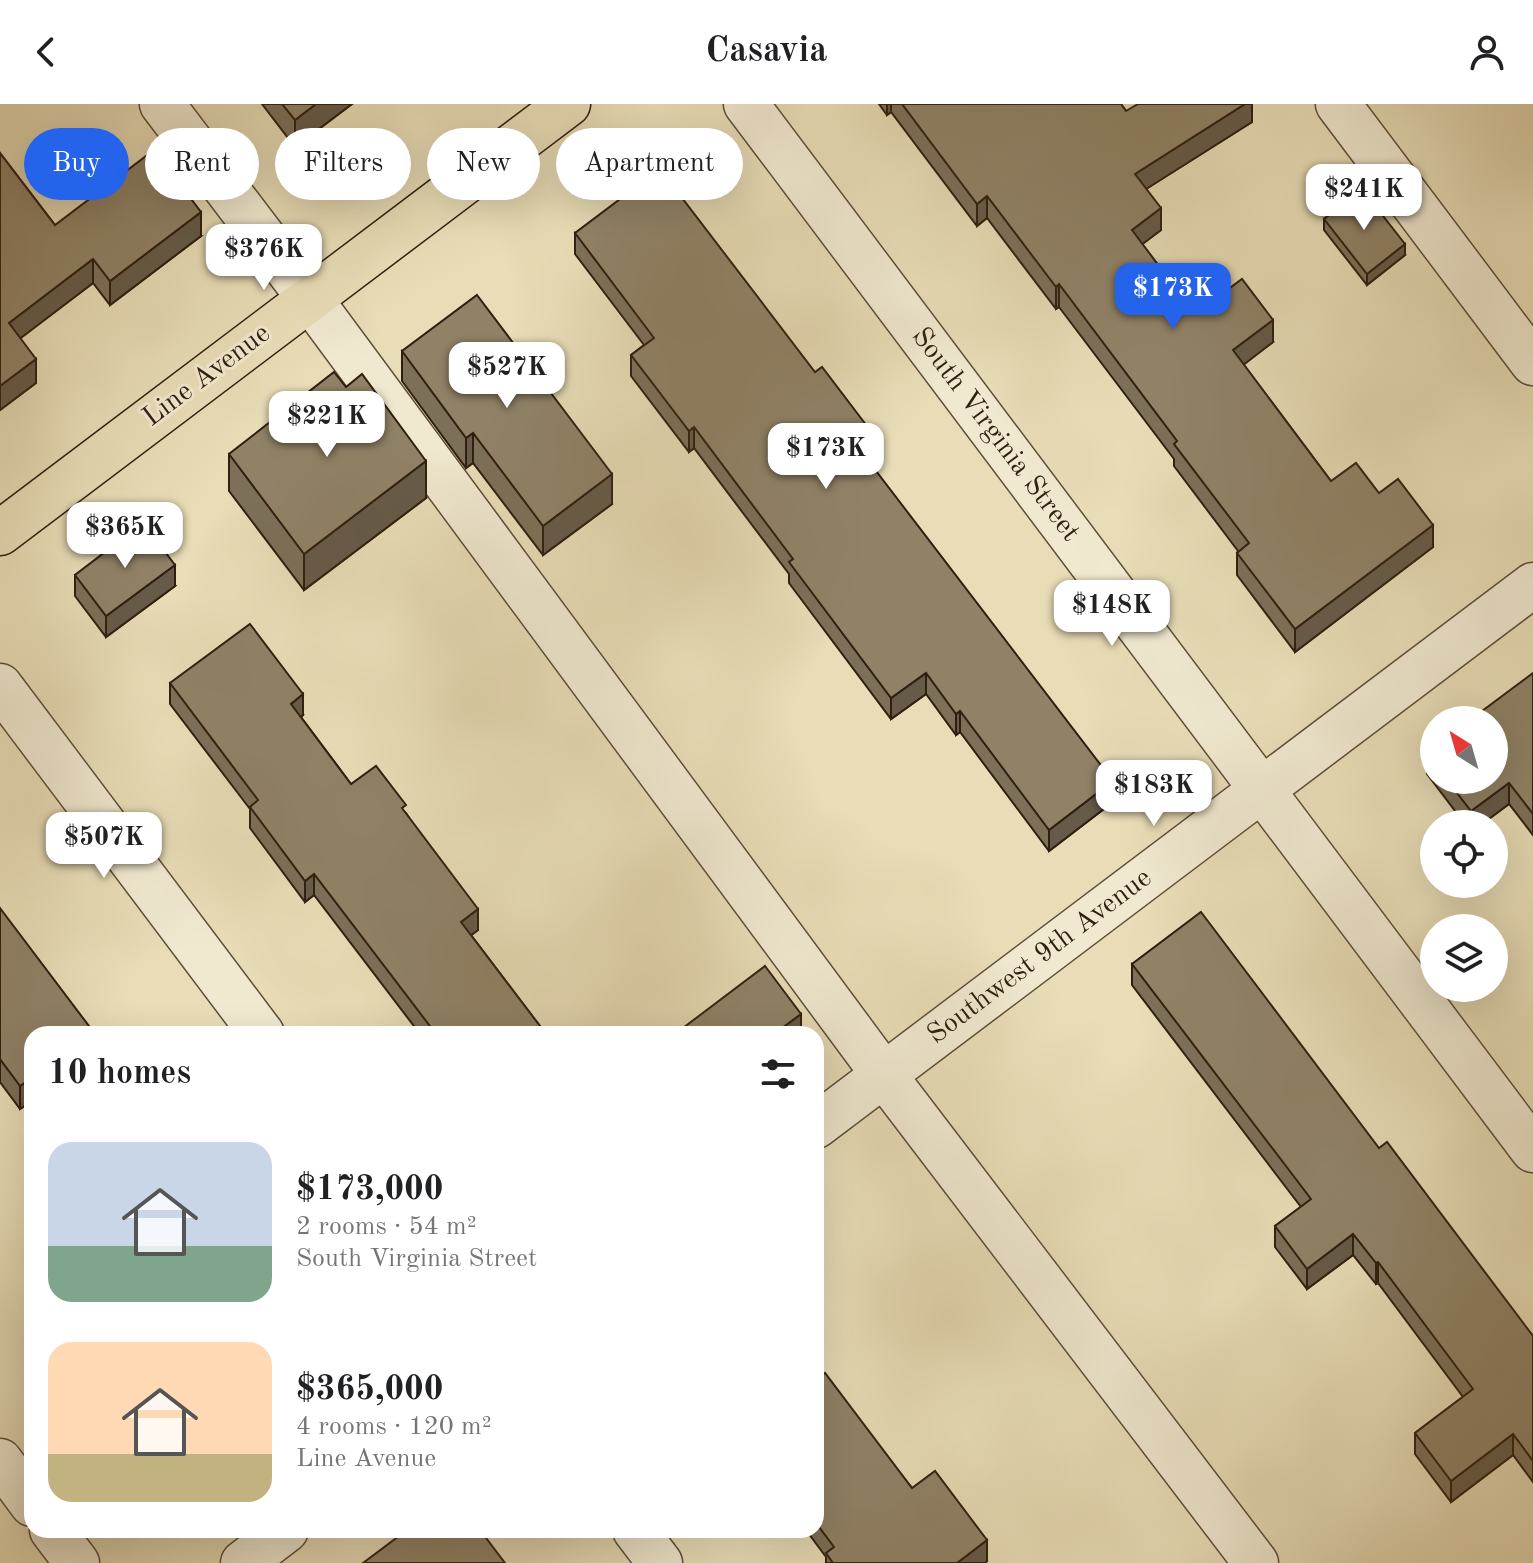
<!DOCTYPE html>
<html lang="en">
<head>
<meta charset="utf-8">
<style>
  body { margin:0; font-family:"Old Standard TT",serif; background:#f2f2f2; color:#202124; height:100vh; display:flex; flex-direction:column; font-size:30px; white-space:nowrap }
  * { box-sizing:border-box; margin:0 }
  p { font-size:26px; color:#757577 }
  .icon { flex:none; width:44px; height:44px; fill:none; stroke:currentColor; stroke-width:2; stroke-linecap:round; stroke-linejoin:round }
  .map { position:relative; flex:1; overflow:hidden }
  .panel { position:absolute; left:24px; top:922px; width:800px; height:512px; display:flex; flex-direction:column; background:#fff; border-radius:24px; box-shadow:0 8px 32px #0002 }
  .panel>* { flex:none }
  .banner { position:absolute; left:24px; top:24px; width:800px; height:72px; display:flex; gap:16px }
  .needle { width:52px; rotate:323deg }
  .controls { position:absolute; left:1420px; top:602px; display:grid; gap:16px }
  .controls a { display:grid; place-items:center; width:88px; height:88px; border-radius:50%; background:#fff; box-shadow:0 8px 32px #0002; font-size:40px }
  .price { position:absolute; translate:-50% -68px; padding:0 18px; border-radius:16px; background:#fff; color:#222; font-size:26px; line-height:52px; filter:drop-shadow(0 2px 4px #0008) }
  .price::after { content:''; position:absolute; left:50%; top:48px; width:24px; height:18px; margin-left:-12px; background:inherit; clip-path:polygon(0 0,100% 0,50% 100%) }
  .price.current { background:#2563eb; color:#fff }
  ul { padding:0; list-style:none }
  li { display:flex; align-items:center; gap:24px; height:200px; padding:0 24px }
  li span { display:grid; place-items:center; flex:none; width:224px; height:160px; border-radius:24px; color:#555 }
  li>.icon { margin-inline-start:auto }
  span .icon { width:96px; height:96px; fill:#fffc; stroke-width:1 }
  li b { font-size:34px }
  h2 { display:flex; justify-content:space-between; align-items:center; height:96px; padding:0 24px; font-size:34px }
  .chip { padding:0 28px; border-radius:36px; background:#fff; box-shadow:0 8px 32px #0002; font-size:28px; line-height:72px }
  .chip.current { background:#2563eb; color:#fff }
  header { display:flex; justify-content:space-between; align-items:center; height:104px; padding:0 24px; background:#fff; font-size:36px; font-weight:800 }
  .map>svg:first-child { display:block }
</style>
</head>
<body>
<header><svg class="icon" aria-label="back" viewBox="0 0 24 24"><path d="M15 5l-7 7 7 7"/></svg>Casavia<svg class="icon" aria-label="person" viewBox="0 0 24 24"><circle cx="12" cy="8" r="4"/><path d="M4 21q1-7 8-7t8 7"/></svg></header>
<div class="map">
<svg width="1533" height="1459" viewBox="0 0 1533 1459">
  <rect width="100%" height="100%" fill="#e8ddb7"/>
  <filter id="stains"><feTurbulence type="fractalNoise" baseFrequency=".0025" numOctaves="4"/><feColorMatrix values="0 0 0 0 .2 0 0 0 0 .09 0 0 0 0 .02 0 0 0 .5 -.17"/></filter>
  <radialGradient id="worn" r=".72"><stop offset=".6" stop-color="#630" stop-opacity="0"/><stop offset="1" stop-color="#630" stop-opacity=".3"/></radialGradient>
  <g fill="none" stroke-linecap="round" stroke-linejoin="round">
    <defs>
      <g id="minor">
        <polyline points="162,0 310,195 884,971 1256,1459"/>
        <polyline points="746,0 1533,1046"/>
        <polyline points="1338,0 1533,259"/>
        <polyline points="0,582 262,930"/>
        <polyline points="816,1022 1533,481"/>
        <polyline points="0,1357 32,1400"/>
        <polyline points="52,1426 77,1459"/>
        <polyline points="635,1426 660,1459"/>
        <polyline points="243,1459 286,1426"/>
      </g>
      <polyline id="major" points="0,429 568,0"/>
    </defs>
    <!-- minor casing -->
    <use href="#minor" stroke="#5e4e3a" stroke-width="47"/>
    <!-- major casing -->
    <use href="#major" stroke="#301f10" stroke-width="47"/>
    <!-- minor -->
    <use href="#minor" stroke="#f0e9d0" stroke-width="44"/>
    <!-- major -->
    <use href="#major" stroke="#e8ddb7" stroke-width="44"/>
  </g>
  <!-- wall -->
  <g fill="#7c7059" stroke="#301f10" stroke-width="2">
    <polygon points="262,0 352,0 295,43"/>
    <polygon points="879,0 1121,0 1126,7 1252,0 1252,18 1146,85 1161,126 1142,140 1195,210 1273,238 1243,260 1331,377 1379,389 1433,443 1295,548 1237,471 1237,449 1238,447 1174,362 1174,355 1059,203 1056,205 987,114 977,122 891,8 887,11"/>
    <polygon points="0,49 55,121 201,132 110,201 93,179 20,234 36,279 0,306"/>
    <polygon points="1324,115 1405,151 1367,181 1324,126"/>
    <polygon points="575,129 873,351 867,356 1113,698 1049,747 960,628 956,631 926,590 891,615 789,479 789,470 694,344 689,348 631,272 631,251 644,241 575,150"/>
    <polygon points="402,247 612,400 543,451 473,359 466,364 402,277"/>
    <polygon points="229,350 426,394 304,486 229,387"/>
    <polygon points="75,471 175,482 106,533 75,492"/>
    <polygon points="1533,569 1533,731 1509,700 1482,720 1465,720 1427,670 1427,649 1434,643 1434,676 1494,676"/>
    <polygon points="170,579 303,611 301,613 351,680 406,709 478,826 471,831 546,930 420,930 314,791 305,798 250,724 250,705 170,600"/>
    <polygon points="0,804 32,930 32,1003 29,999 20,1005 0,978"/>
    <polygon points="1132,860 1379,1044 1533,1232 1533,1378 1513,1351 1451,1398 1415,1350 1415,1329 1463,1293 1378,1179 1376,1180 1353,1151 1307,1185 1275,1143 1275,1122 1301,1103 1132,881"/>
    <polygon points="816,1267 912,1384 987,1457 985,1459 826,1459 826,1453 806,1426 816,1426"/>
  </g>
  <!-- shaded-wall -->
  <g fill="#655b48" stroke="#301f10" stroke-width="2">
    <polygon points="316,0 352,0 295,43 295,16"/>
    <polygon points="887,0 891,0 891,8 887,11"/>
    <polygon points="1245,0 1252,0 1252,18 1135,92 1135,70"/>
    <polygon points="987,92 987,114 977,122 977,100"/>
    <polygon points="1161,104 1161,126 1132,148 1132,126"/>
    <polygon points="201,108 201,132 110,201 110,177"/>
    <polygon points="1405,140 1405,151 1367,181 1367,170"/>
    <polygon points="93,155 93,179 9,243 9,219"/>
    <polygon points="1059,180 1059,203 1056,205 1056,183"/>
    <polygon points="1273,216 1273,238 1233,269 1233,246"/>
    <polygon points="36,255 36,279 0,306 0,282"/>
    <polygon points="694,323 694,344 689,348 689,327"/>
    <polygon points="473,329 473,359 466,364 466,334"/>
    <polygon points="873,330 873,351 857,363 857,342"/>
    <polygon points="426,357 426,394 304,486 304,450"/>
    <polygon points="612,370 612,400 543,451 543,422"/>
    <polygon points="1433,421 1433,443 1295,548 1295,525"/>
    <polygon points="175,461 175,482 106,533 106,512"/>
    <polygon points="926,569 926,590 891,615 891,594"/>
    <polygon points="303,590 303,611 291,621 291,600"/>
    <polygon points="960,607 960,628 956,631 956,610"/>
    <polygon points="1113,677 1113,698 1049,747 1049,726"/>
    <polygon points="1509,679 1509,700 1482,720 1471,720 1471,707"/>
    <polygon points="314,770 314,791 305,798 305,777"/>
    <polygon points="478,805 478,826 461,839 461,818"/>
    <polygon points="801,910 801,930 774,930"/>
    <polygon points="29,976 29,999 20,1005 20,982"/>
    <polygon points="1353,1130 1353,1151 1307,1185 1307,1165"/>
    <polygon points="1378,1158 1378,1179 1376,1180 1376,1159"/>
    <polygon points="1513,1330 1513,1351 1451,1398 1451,1377"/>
    <polygon points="987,1436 987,1457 985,1459 957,1459"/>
  </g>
  <!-- building -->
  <g fill="#908267" stroke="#301f10" stroke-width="2">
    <polygon points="282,0 316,0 295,16"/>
    <polygon points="902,0 1121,0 1126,7 1138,0 1245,0 1135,70 1161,104 1132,126 1195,210 1242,175 1273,216 1233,246 1331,377 1356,359 1379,389 1398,375 1433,421 1295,525 1237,449 1249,439 1174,340 1177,337 1059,180 1056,183 987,92 977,100"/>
    <polygon points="154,46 201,108 110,177 93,155 9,219 36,255 0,282 0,49 55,121"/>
    <polygon points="660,65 815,268 822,263 873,330 857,342 1113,677 1049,726 960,607 956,610 926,569 891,594 789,458 793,455 694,323 689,327 631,251 654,234 575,129"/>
    <polygon points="1362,85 1405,140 1367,170 1324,115"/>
    <polygon points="477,191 612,370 543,422 473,329 466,334 402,247"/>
    <polygon points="334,268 346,283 362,270 426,357 304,450 229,350"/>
    <polygon points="143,419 175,461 106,512 75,471"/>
    <polygon points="250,520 303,590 291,600 351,680 376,662 406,701 402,704 478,805 461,818 546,930 436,930 314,770 305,777 250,703 258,696 170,579"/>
    <polygon points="1533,569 1533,710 1509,679 1471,707 1447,676 1494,676 1494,616 1470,616"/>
    <polygon points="1434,643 1434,658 1427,649"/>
    <polygon points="0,804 95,930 32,930 32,981 29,976 20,982 0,955"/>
    <polygon points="1201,808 1379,1044 1387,1038 1533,1232 1533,1357 1513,1330 1451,1377 1415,1329 1473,1285 1378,1158 1376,1159 1353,1130 1307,1165 1275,1122 1311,1095 1132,860"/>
    <polygon points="765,862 801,910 774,930 675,930"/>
    <polygon points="816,1267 820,1273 825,1269 912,1384 935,1367 987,1436 957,1459 833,1459 826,1449 834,1443 816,1419"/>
    <polygon points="407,1426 480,1426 505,1459 363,1459"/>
  </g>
  <g text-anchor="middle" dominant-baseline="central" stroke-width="6" stroke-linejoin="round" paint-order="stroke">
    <!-- street labels -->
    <g font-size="28" fill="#301f10" stroke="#f0e9d0">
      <text transform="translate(207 272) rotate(-37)">Line Avenue</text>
      <text transform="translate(995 331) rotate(53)">South Virginia Street</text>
      <text transform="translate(1040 853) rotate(-37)">Southwest 9th Avenue</text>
    </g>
  </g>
  <rect width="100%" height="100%" filter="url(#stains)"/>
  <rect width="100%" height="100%" fill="url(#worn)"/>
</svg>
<div class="controls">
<a><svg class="needle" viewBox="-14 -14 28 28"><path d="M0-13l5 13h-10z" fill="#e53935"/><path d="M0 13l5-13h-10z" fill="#757577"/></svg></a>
<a><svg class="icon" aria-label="locate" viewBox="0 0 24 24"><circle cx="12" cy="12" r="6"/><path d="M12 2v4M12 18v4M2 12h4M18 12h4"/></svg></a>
<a><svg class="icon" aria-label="layers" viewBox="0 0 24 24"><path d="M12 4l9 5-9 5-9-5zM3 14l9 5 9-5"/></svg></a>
</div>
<b class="price" style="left:1364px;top:128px">$241K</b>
<b class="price" style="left:264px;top:188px">$376K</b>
<b class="price current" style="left:1173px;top:227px">$173K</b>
<b class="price" style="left:507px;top:306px">$527K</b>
<b class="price" style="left:327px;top:355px">$221K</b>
<b class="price" style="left:826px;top:387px">$173K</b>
<b class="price" style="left:125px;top:466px">$365K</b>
<b class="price" style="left:1112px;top:544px">$148K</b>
<b class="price" style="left:1154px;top:724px">$183K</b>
<b class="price" style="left:104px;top:776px">$507K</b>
<div class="banner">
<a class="chip current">Buy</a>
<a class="chip">Rent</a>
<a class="chip">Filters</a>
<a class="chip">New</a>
<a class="chip">Apartment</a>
</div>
<section class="panel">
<h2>10 homes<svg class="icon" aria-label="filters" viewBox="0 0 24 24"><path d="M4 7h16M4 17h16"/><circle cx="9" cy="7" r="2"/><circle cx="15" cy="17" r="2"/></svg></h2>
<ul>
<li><span style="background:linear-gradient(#c9d6e8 65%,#7fa58c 0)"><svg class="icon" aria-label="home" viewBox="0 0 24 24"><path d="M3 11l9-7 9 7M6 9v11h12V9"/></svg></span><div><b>$173,000</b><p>2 rooms · 54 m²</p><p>South Virginia Street</p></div></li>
<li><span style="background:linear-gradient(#ffd9b3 70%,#c2b280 0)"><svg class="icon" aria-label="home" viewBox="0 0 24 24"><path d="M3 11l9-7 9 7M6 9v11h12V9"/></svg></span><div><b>$365,000</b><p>4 rooms · 120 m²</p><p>Line Avenue</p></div></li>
</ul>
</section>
</div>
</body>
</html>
